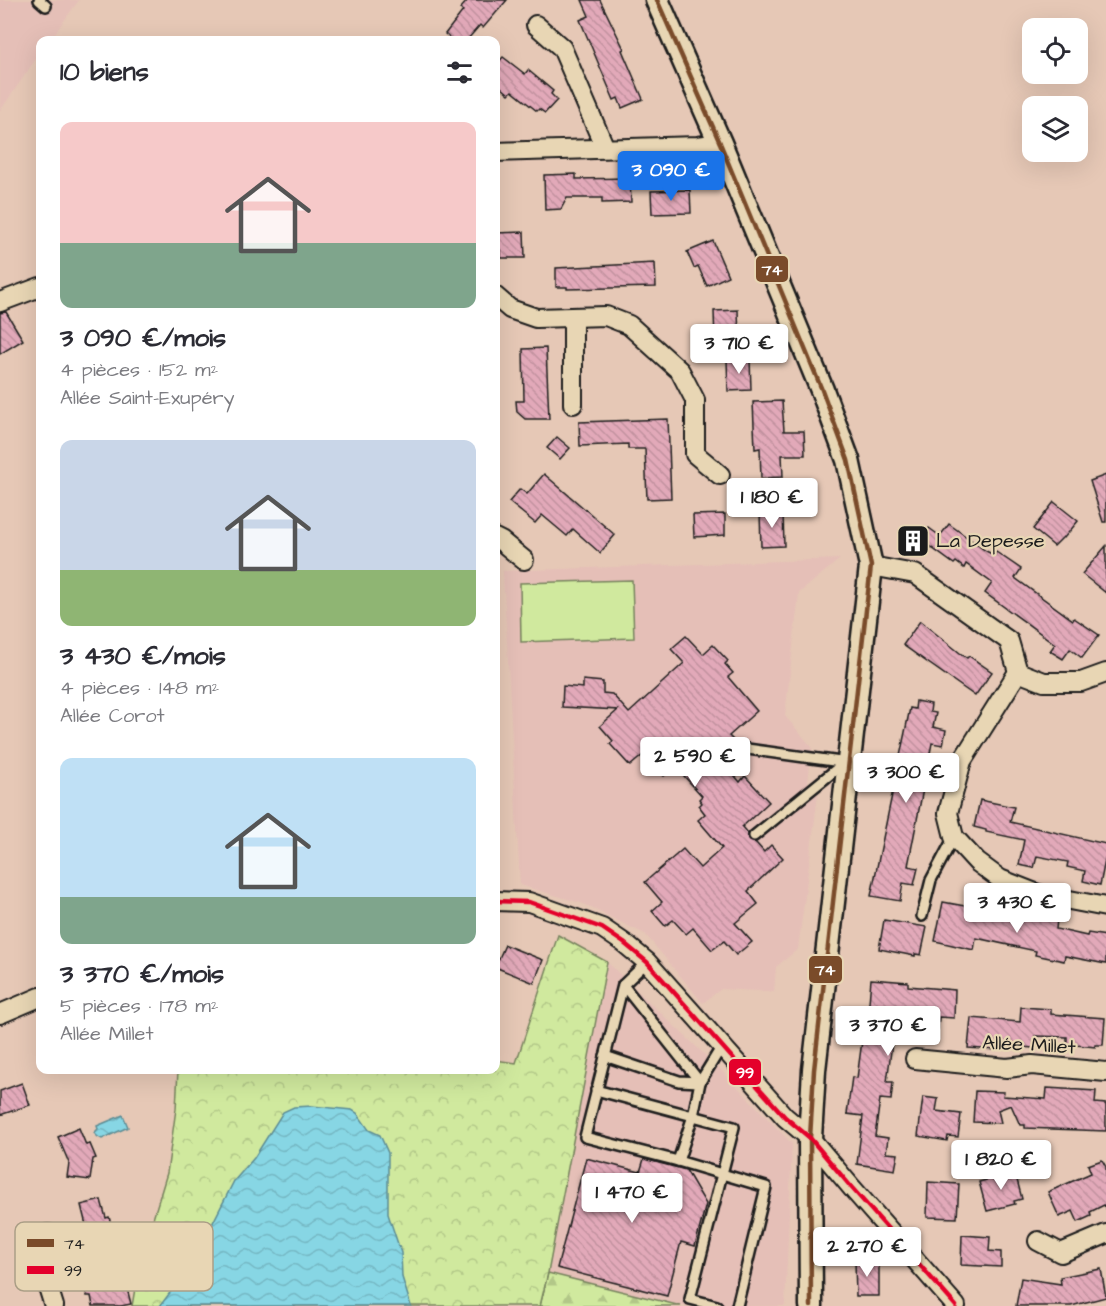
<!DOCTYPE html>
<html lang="fr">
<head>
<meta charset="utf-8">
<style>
  body { margin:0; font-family:"Architects Daughter",sans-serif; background:#f2f2f3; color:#2b2b33; height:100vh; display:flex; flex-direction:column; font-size:22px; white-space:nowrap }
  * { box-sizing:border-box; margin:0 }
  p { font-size:20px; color:#7c7c81 }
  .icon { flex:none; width:33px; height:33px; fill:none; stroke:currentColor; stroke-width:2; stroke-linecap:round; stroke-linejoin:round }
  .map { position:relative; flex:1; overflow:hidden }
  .panel { position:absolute; left:36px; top:36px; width:464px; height:1038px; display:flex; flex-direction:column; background:#fff; border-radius:12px; box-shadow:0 6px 24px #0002 }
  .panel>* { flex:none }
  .fabs { position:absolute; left:1022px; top:18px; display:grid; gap:12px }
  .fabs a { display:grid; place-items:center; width:66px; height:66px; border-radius:12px; background:#fff; box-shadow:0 6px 24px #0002; font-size:30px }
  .price { position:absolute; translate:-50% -51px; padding:0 14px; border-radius:6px; background:#fff; color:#222; font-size:20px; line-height:39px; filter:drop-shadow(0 2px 3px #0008) }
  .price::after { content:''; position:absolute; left:50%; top:36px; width:18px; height:14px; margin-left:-9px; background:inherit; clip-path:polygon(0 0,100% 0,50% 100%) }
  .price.on { background:#1a73e8; color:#fff }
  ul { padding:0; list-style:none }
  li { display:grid; align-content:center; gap:12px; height:318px; padding:0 24px }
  li span { display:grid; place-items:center; height:186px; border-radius:12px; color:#555 }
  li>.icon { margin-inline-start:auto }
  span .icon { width:108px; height:108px; fill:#fffc; stroke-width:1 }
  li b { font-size:26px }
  h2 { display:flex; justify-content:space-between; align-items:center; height:72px; padding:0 24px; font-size:26px }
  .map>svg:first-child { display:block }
</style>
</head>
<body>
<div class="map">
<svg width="1106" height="1306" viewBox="0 0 1106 1306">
  <defs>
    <pattern id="forest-firs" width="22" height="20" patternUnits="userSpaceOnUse" patternTransform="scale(1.5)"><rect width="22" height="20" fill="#d0e99e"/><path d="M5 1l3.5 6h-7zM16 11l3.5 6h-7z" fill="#b2c788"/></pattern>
    <pattern id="park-crowns" width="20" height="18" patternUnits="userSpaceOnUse" patternTransform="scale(1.5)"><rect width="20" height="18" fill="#d0e99e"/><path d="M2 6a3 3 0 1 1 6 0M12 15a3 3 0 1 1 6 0" fill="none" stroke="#b2c788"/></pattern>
    <pattern id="water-waves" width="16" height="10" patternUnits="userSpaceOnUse" patternTransform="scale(1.5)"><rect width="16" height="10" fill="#87d6e4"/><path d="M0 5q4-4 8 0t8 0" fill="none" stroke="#74b7c3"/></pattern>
    <pattern id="building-back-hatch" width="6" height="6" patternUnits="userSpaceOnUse" patternTransform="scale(1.5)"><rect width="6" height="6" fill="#e2a9b9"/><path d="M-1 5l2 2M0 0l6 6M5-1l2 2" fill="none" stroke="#c1919e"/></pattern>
  </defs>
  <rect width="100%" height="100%" fill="#e6c8b6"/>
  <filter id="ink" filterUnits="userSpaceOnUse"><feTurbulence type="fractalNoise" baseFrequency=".0167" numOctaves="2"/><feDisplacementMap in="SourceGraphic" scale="12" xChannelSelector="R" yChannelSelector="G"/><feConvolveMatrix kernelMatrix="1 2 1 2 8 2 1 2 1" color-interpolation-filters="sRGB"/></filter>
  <g filter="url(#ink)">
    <!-- built -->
    <g fill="#e5bfb7">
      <polygon points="0,0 79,0 50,40 40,40 40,53 0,111"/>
      <polygon points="840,559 799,593 785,716 812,747 808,783 818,795 798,949 776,967 774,992 721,989 703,1003 645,934 581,903 520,885 503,571"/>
      <polygon points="607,962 722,1071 792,1144 785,1306 681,1306 548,1273"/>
    </g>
    <!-- forest -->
    <polygon fill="url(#forest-firs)" stroke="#76825d" stroke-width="1.5" points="548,1273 681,1306 540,1306"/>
    <!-- park -->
    <polygon fill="url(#park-crowns)" stroke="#76825d" stroke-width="1.5" points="558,935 607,962 548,1273 540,1306 132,1306 139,1265 167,1173 176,1109 178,1070 495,1070 495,1060 516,1063"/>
    <!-- pitch -->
    <polygon fill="#d0e99e" stroke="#76825d" stroke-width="1.5" points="632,580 634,638 521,642 520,583"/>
    <!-- water -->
    <g fill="url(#water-waves)" stroke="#5c8c94" stroke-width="1.5">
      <polygon points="312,1106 352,1110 357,1113 369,1130 380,1135 388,1153 388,1214 401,1253 402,1277 411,1306 160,1306 193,1262 234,1181 254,1158 283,1112 294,1107"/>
      <polygon points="123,1115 128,1127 102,1139 98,1137 94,1133 98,1129 97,1126"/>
    </g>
    <!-- building -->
    <g fill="url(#building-back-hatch)" stroke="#1c1c1c" stroke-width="1.5">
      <polygon points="468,0 507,0 483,28 480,25 467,40 452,40 445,34 463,11 460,9"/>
      <polygon points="582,0 600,0 624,49 622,50 643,99 622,108 618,98 614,100 580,20 589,16"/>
      <polygon points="503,57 525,74 528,70 553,91 551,94 557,100 545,113 539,109 537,111 512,91 509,94 495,82 495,66"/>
      <polygon points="576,174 576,179 630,178 631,202 602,203 602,198 567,198 561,209 545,210 544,175"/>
      <polygon points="690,190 691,213 652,214 651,191"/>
      <polygon points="524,232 525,258 501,258 501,250 495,250 495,233"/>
      <polygon points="713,241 728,276 707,286 698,266 694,268 687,252"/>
      <polygon points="655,263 656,287 567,289 567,287 556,287 556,268"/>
      <polygon points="738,310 739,341 715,342 714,311"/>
      <polygon points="6,312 23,340 0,354 0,313"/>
      <polygon points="546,348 549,419 525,419 517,412 516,401 524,401 523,349"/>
      <polygon points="750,359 751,390 728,391 727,360"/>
      <polygon points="782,401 784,431 804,431 805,455 782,455 783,477 761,478 760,448 755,449 753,402"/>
      <polygon points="668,419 671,498 647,499 645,449 628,449 628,444 580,446 579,422"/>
      <polygon points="557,437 570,448 560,459 547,448"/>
      <polygon points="544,474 615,535 600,553 573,529 567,536 542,515 535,523 509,502 520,489 527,494"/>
      <polygon points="1106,475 1106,522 1103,522 1090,481"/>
      <polygon points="1054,502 1078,521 1064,538 1063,537 1054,546 1033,529"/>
      <polygon points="760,512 783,512 784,546 761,547"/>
      <polygon points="725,514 725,535 694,537 693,515"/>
      <polygon points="949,524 986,551 994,555 996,552 1021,569 1015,578 1073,620 1074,618 1099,635 1082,658 1070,649 1063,659 1050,651 1055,644 985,593 992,583 966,564 964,568 956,562 954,564 921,540 929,528 940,536"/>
      <polygon points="1106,546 1106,593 1082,574"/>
      <polygon points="920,621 960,653 967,658 969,656 992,672 975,696 903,645"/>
      <polygon points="686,636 703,654 713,645 728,661 725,664 733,673 728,677 757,711 729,736 733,740 717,755 740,782 745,776 769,802 742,827 748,834 748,840 756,843 764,852 771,845 783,858 748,891 758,904 735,923 752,942 736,955 724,941 712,950 693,928 686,934 673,920 665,926 652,911 662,902 645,882 683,849 700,868 722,848 698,820 705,814 699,806 702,803 699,799 702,796 675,766 664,776 643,755 630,766 610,744 613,741 600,726 618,710 562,707 563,686 583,688 583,680 603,682 603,693 612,694 629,713 684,663 671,649"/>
      <polygon points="916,701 931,704 930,712 936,713 933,727 946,730 943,745 932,743 908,866 918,868 914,885 903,883 900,901 871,896 910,708 915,709"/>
      <polygon points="980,800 1014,807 1010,822 1106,844 1106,856 1100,885 1083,881 1085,871 1067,867 1068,862 1037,856 1034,868 1019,865 1024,840 986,832 986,830 974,827"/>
      <polygon points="943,902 1042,920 1042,916 1057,919 1056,929 1087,936 1088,933 1106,936 1106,964 1065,956 1064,961 1035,955 1036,951 976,938 974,950 935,941"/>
      <polygon points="884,920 927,927 921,955 915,954 915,956 879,949"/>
      <polygon points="505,945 543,960 534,983 495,967"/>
      <polygon points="871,979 908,982 908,986 955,990 954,1018 939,1017 938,1029 923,1028 924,1013 893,1010 889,1043 892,1043 887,1082 893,1082 891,1100 880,1099 875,1136 888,1138 886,1153 898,1154 895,1170 857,1164 863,1116 847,1114 852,1077 857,1078 864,1026 867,1027"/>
      <polygon points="1021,1007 1051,1009 1051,1014 1105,1018 1103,1045 1095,1045 1095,1047 1067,1044 1067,1037 1035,1036 1034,1048 1006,1046 1006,1048 997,1048 997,1050 968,1048 971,1018 1020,1022"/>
      <polygon points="22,1083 30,1105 0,1115 0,1091"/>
      <polygon points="1047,1088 1096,1091 1095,1103 1106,1104 1106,1131 1025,1128 1025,1125 1020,1125 1011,1105 998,1110 1001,1123 973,1122 975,1091 1004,1092 1003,1096 1046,1099"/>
      <polygon points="923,1097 938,1099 936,1111 961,1114 958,1137 948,1136 947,1141 918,1136"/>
      <polygon points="79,1128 86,1145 90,1144 96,1158 93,1159 90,1180 67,1177 69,1163 58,1137"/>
      <polygon points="586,1158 640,1172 644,1159 686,1170 706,1204 695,1246 681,1242 667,1296 557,1268"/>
      <polygon points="1102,1160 1106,1167 1106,1208 1104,1205 1090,1212 1091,1216 1078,1222 1073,1211 1059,1217 1048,1192 1091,1173 1088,1165"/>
      <polygon points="1015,1172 1022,1199 1014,1201 1015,1204 987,1211 979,1182"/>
      <polygon points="928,1182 959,1184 957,1218 927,1217"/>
      <polygon points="101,1200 106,1218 109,1217 123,1264 121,1265 131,1304 121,1306 93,1306 91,1296 87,1296 83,1279 86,1278 83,1268 94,1265 83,1225 86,1225 81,1205"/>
      <polygon points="962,1235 990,1237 989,1251 1001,1252 1001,1267 961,1265"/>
      <polygon points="855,1261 879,1261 879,1296 856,1296"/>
      <polygon points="1101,1269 1106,1297 1071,1306 1016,1306 1021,1278 1061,1284 1060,1277"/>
    </g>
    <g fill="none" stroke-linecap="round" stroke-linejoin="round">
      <defs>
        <g id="service">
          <polyline points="39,0 46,6"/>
          <polyline points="740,748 848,763"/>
          <polyline points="754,836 844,763"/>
          <polyline points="922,916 931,880 954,837"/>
          <polyline points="647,962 623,985 585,1137 678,1161 766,1187 737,1306"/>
          <polyline points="623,985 700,1082"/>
          <polyline points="605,1056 679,1081 700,1082"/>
          <polyline points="596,1090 734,1127 690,1299 717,1306"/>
          <polyline points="678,1161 693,1116 700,1082 722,1046"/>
        </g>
        <g id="minor">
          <polyline points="536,25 562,48 605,148"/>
          <polyline points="495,152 698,146 720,143"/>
          <polyline points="495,296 510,309 536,318 606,316 629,325 680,371 695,400 695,454 720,475"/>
          <polyline points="0,302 40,287"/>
          <polyline points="573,317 573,404"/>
          <polyline points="495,538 501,541 524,560"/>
          <polyline points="871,566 915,574 1009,641 1018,672 1044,682 1081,682 1106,673"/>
          <polyline points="1018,672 962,761 948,813 954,837 977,862 1000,879 1038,894 1106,907"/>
          <polyline points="495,901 529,902 602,928 624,943 647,962 785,1117 810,1138 852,1188 956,1306"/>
          <polyline points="0,1014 40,997"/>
          <polyline points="915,1059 1007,1068 1032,1065 1106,1072"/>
          <polyline points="48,1234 42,1268 54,1306"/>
          <polyline points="1038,1241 1061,1253 1106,1234"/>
        </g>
        <polyline id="tertiary" points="657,0 720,143 822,390 848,460 871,566 814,1070 810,1138 811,1306"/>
      </defs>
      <!-- service casing -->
      <use href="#service" stroke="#1c1c1c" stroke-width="14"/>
      <!-- minor casing -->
      <use href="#minor" stroke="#1c1c1c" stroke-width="22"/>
      <!-- tertiary casing -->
      <use href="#tertiary" stroke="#1c1c1c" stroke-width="27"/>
      <!-- service -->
      <use href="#service" stroke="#e8d6b4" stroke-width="9"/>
      <!-- minor -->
      <use href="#minor" stroke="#e8d6b4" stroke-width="18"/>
      <!-- tertiary -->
      <use href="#tertiary" stroke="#e8d6b4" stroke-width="22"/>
      <defs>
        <polyline id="bus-1" points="657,0 720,143 822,390 848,460 871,566 814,1070 810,1138 811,1306"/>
        <polyline id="bus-2" points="495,901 529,902 602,928 624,943 647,962 785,1117 810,1138 852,1188 956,1306"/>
      </defs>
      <!-- bus-1 casing -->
      <use href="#bus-1" stroke="#e8d6b4" stroke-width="9"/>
      <!-- bus-2 casing -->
      <use href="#bus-2" stroke="#e8d6b4" stroke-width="9"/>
      <!-- bus-1 -->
      <use href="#bus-1" stroke="#7a4b2a" stroke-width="4.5"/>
      <!-- bus-2 -->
      <use href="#bus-2" stroke="#e4002b" stroke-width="4.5"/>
    </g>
  </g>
  <!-- icons -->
  <defs>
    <symbol id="building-square" viewBox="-11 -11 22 22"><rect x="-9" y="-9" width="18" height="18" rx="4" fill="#1c1c1c" stroke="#e8d6b4"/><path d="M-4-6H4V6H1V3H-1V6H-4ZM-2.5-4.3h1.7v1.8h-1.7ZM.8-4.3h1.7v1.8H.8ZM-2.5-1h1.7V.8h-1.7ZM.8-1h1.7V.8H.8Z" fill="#fff"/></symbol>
  </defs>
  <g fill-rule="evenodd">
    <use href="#building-square" x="894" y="522" width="38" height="38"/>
  </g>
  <g text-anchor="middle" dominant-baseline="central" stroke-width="4.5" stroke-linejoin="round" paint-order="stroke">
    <!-- poi labels -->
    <g font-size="20" fill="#1c1c1c" stroke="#e8d6b4" text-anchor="start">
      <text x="936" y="541">La Depesse</text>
    </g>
    <!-- street labels -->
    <g font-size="20" fill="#1c1c1c" stroke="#e8d6b4">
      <text transform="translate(1029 1045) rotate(3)">Allée Millet</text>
    </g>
  </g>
  <!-- legend -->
  <rect x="15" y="1222" width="198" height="69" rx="9" fill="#e8d6b4" stroke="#ab9e86" stroke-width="1.5"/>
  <rect x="27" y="1239" width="27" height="8" fill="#7a4b2a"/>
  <rect x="27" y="1266" width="27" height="8" fill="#e4002b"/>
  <g font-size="16" fill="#1c1c1c">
    <text x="64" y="1249">74</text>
    <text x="64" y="1276">99</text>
  </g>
  <g stroke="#e8d6b4" stroke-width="2">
    <rect x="755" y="255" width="34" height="28" rx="6" fill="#7a4b2a"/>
    <rect x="808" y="955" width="35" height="29" rx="6" fill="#7a4b2a"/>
    <rect x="728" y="1058" width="34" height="28" rx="6" fill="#e4002b"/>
  </g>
  <g font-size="16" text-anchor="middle" font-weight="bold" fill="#fff">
    <text x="772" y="275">74</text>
    <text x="825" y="975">74</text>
    <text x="745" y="1078">99</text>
  </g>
</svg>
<div class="fabs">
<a><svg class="icon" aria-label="locate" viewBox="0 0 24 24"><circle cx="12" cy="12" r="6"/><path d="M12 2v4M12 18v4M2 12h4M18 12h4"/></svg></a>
<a><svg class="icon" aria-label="layers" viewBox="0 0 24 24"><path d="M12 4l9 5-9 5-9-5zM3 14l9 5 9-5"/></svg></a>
</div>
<b class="price on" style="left:671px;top:202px">3 090 €</b>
<b class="price" style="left:739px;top:375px">3 710 €</b>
<b class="price" style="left:772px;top:529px">1 180 €</b>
<b class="price" style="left:695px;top:788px">2 590 €</b>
<b class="price" style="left:906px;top:804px">3 300 €</b>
<b class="price" style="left:1017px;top:934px">3 430 €</b>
<b class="price" style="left:888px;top:1057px">3 370 €</b>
<b class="price" style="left:1001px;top:1191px">1 820 €</b>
<b class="price" style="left:632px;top:1224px">1 470 €</b>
<b class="price" style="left:867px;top:1278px">2 270 €</b>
<section class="panel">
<h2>10 biens<svg class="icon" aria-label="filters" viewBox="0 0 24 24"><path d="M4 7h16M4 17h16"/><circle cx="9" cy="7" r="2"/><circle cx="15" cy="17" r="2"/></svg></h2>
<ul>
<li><span style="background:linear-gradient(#f6c9c9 65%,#7fa58c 0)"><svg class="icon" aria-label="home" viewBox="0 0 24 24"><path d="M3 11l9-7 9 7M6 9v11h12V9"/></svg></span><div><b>3 090 €/mois</b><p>4 pièces · 152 m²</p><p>Allée Saint-Exupéry</p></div></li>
<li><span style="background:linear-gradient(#c9d6e8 70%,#8fb573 0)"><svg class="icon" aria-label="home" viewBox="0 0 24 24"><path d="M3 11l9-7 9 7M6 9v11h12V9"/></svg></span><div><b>3 430 €/mois</b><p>4 pièces · 148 m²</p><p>Allée Corot</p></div></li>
<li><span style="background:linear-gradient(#bfe0f5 75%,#7fa58c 0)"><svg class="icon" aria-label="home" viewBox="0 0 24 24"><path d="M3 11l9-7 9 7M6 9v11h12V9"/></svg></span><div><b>3 370 €/mois</b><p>5 pièces · 178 m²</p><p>Allée Millet</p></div></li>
</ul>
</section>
</div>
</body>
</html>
